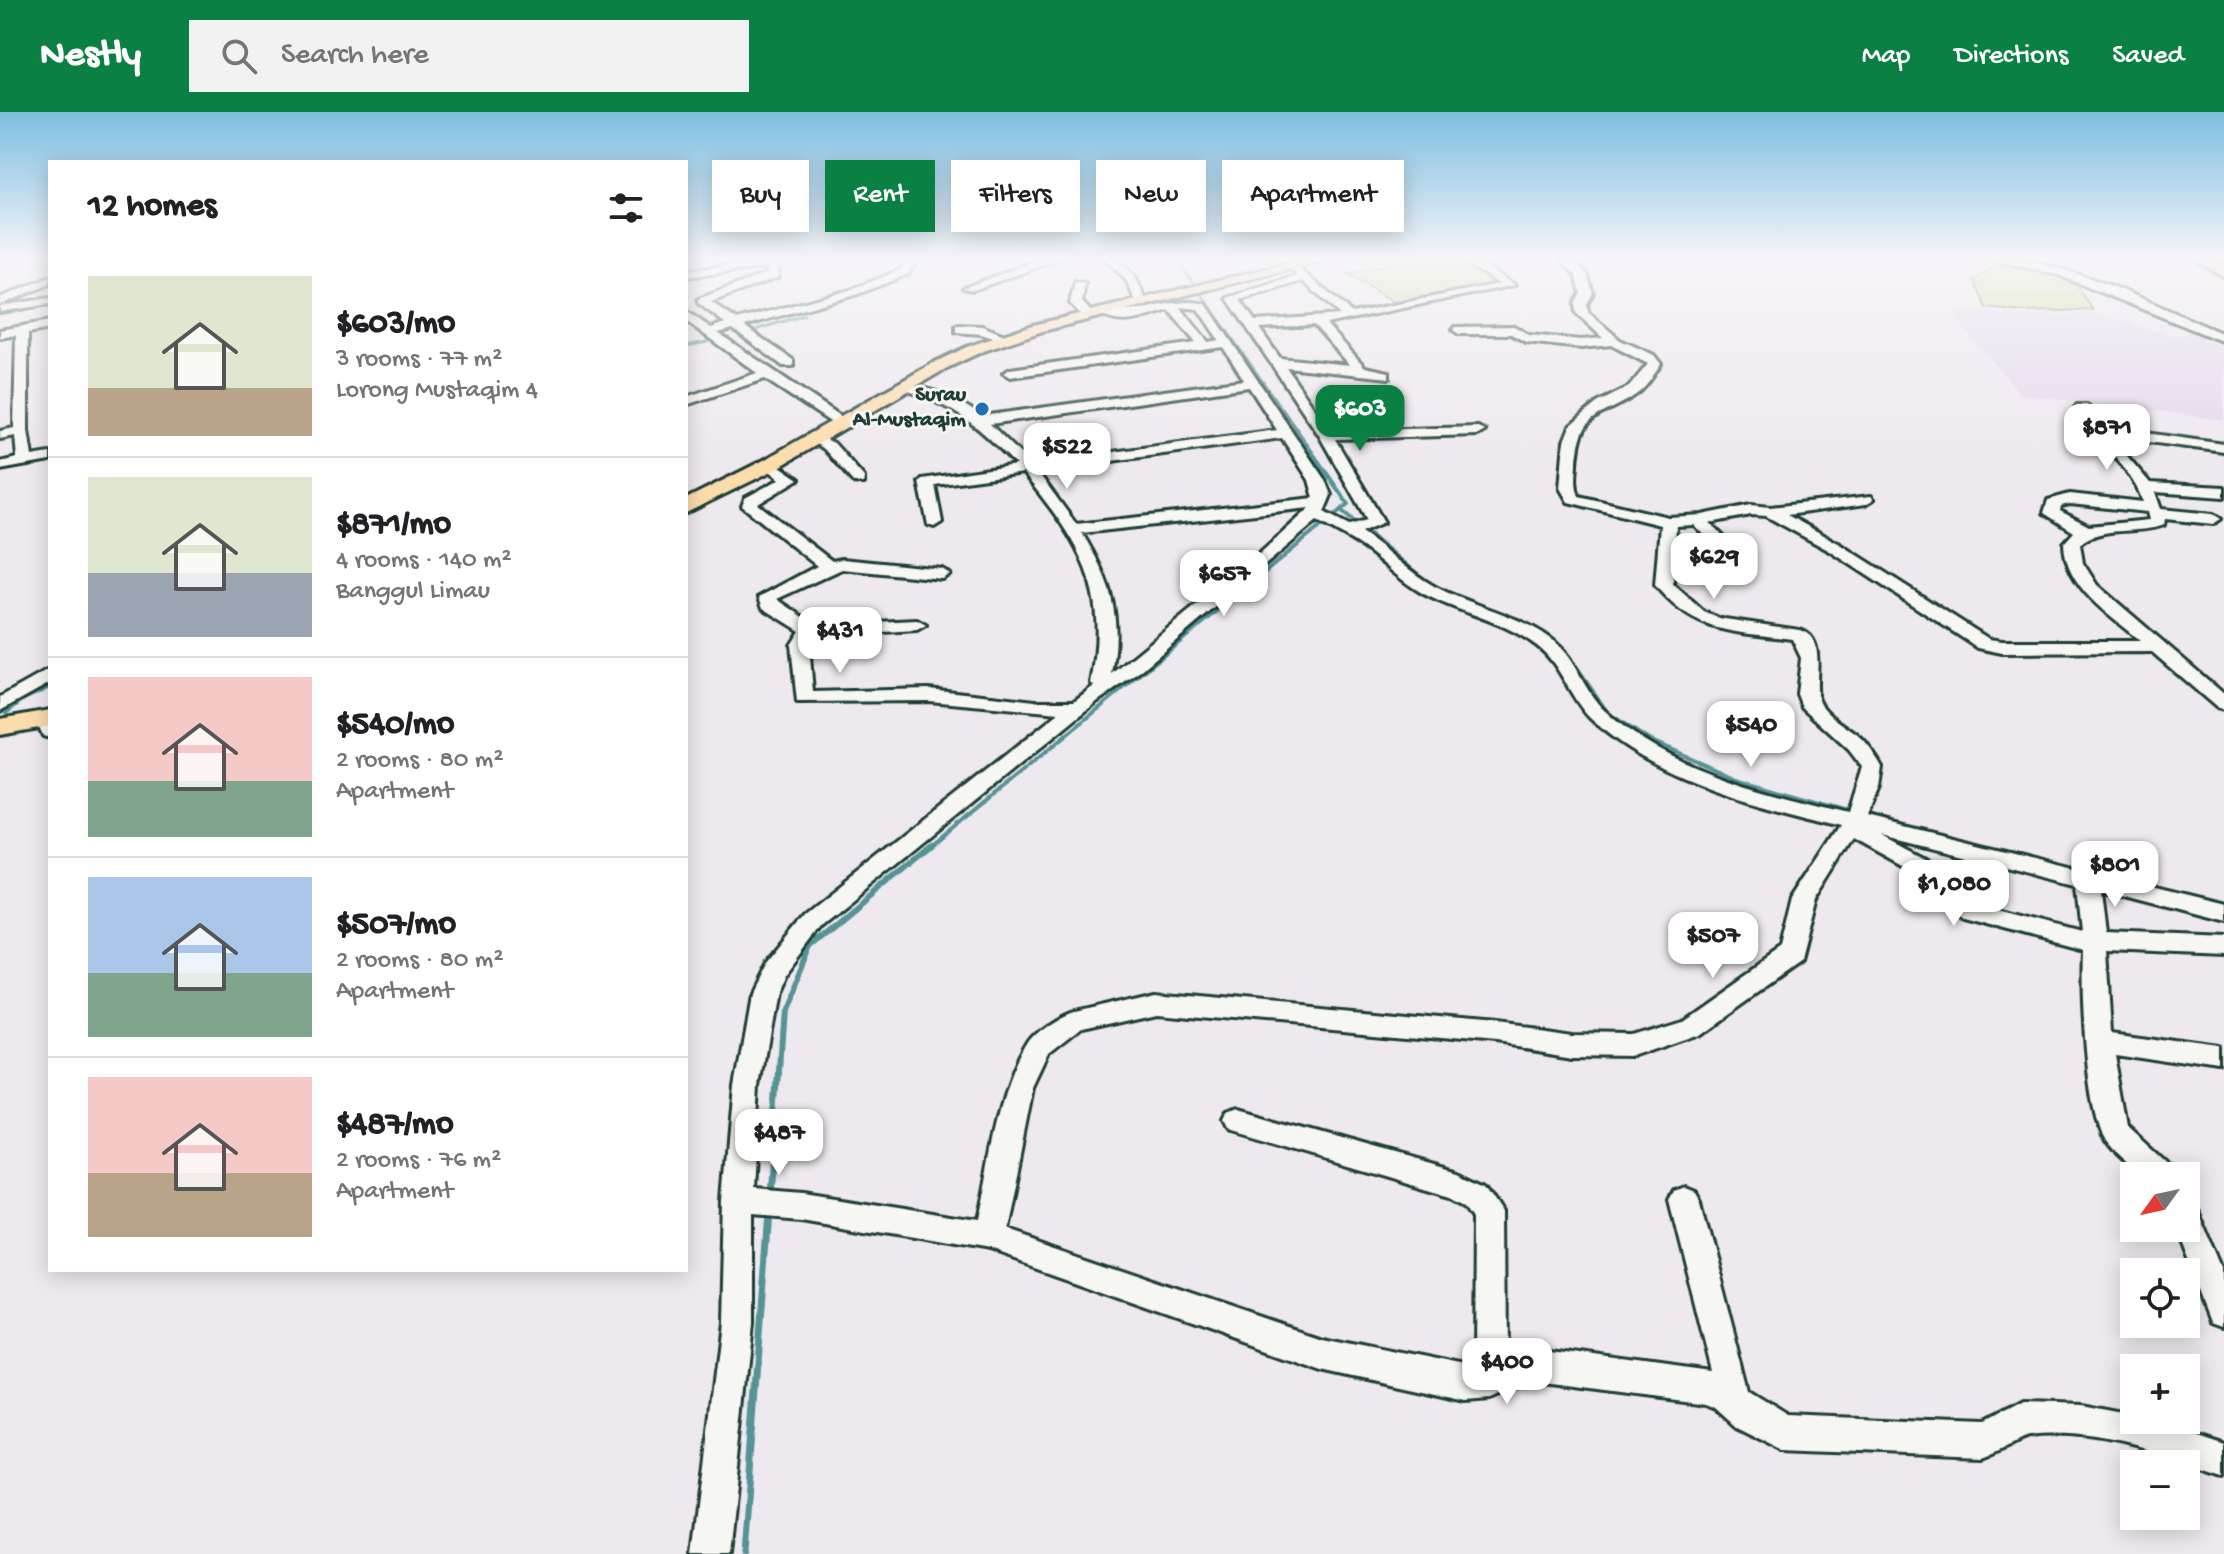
<!DOCTYPE html>
<html lang="en">
<head>
<meta charset="utf-8">
<style>
  body { margin:0; font-family:"Gochi Hand",sans-serif; background:#f2f2f2; color:#202124; height:100vh; display:flex; flex-direction:column; font-size:30px; white-space:nowrap }
  * { box-sizing:border-box; margin:0 }
  p { font-size:26px; color:#757577 }
  .icon { flex:none; width:44px; height:44px; fill:none; stroke:currentColor; stroke-width:2; stroke-linecap:round; stroke-linejoin:round }
  .map { position:relative; flex:1; overflow:hidden }
  .side { position:absolute; left:48px; top:48px; width:640px; height:1112px; display:flex; flex-direction:column; background:#fff; border-radius:0px; box-shadow:0 4px 20px #0003 }
  .side>* { flex:none }
  .top-card { position:absolute; left:712px; top:48px; width:760px; height:72px; display:flex; gap:16px }
  .needle { width:52px; rotate:237deg }
  .buttons { position:absolute; left:2120px; top:1050px; display:grid; gap:16px }
  .buttons a { display:grid; place-items:center; width:80px; height:80px; border-radius:0px; background:#fff; box-shadow:0 4px 20px #0003; font-size:40px }
  .price { position:absolute; translate:-50% -68px; padding:0 18px; border-radius:16px; background:#fff; color:#222; font-size:26px; line-height:52px; filter:drop-shadow(0 2px 4px #0008) }
  .price::after { content:''; position:absolute; left:50%; top:48px; width:24px; height:18px; margin-left:-12px; background:inherit; clip-path:polygon(0 0,100% 0,50% 100%) }
  .price.current { background:#0b8043; color:#fff }
  ul { padding:0; list-style:none }
  li { display:flex; align-items:center; gap:24px; height:200px; padding:0 40px }
  li+li { border-top:2px solid #e0e0e0 }
  li span { display:grid; place-items:center; flex:none; width:224px; height:160px; border-radius:0px; color:#555 }
  li>.icon { margin-inline-start:auto }
  span .icon { width:96px; height:96px; fill:#fffc; stroke-width:1 }
  li b { font-size:34px }
  h2 { display:flex; justify-content:space-between; align-items:center; height:96px; padding:0 40px; font-size:34px }
  .pill { padding:0 28px; border-radius:0px; background:#fff; box-shadow:0 4px 20px #0003; font-size:28px; line-height:72px }
  .pill.current { background:#0b8043; color:#fff }
  header { display:flex; align-items:center; gap:48px; box-sizing:border-box; height:112px; padding:0 40px; background:#0b8043; color:#fff }
  header strong { font-size:38px }
  nav { display:flex; gap:44px; margin-inline-start:auto; font-size:28px }
  .search { width:560px; height:72px; background:#f2f2f2; display:flex; align-items:center; gap:20px; box-sizing:border-box; padding:0 28px; border-radius:0px; color:#757577; font-size:30px }
  .map>svg:first-child { display:block }
</style>
</head>
<body>
<header>
<strong>Nestly</strong>
<div class="search"><svg class="icon" aria-label="search" viewBox="0 0 24 24"><circle cx="10" cy="10" r="6"/><path d="M15 15l6 6"/></svg>Search here</div>
<nav><a>Map</a><a>Directions</a><a>Saved</a></nav>
</header>
<div class="map">
<svg width="2224" height="1442" viewBox="0 0 2224 1442">
  <rect width="100%" height="100%" fill="#eee9ef"/>
  <filter id="ink" filterUnits="userSpaceOnUse"><feTurbulence type="fractalNoise" baseFrequency=".0125" numOctaves="2"/><feDisplacementMap in="SourceGraphic" scale="16" xChannelSelector="R" yChannelSelector="G"/><feConvolveMatrix kernelMatrix="1 2 1 2 8 2 1 2 1" color-interpolation-filters="sRGB"/></filter>
  <g filter="url(#ink)">
    <!-- built -->
    <polygon fill="#e4d9eb" points="1950,200 2036,203 2098,201 2172,224 2192,220 2224,231 2224,308 2020,282"/>
    <!-- green -->
    <g fill="#ccdd91" stroke="#768d62" stroke-width="2">
      <polygon points="1409,147 1458,147 1503,173 1399,193 1347,162"/>
      <polygon points="2022,152 2072,166 2093,198 2021,200 1986,196 1974,168 1999,153"/>
    </g>
    <g fill="none" stroke-linecap="round" stroke-linejoin="round">
      <!-- stream-far3 -->
      <g stroke="#579395" stroke-width="3">
        <polyline points="1177,147 1283,299"/>
        <polyline points="752,219 804,203"/>
        <polyline points="686,234 707,230"/>
      </g>
      <!-- stream-far2 -->
      <g stroke="#579395" stroke-width="4">
        <polyline points="1341,398 1431,473 1511,505"/>
        <polyline points="1520,509 1562,535 1608,601 1647,627 1736,666 1851,699"/>
        <polyline points="6,601 24,587 50,575"/>
        <polyline points="1861,702 1967,730"/>
        <polyline points="930,735 1348,392 1282,297"/>
      </g>
      <!-- stream-far1 -->
      <polyline stroke="#579395" stroke-width="6" points="773,1047 783,900 810,834 932,733"/>
      <!-- stream -->
      <g stroke="#579395" stroke-width="7">
        <polyline points="770,1082 773,1045"/>
        <polyline points="744,1442 769,1100"/>
      </g>
      <defs>
        <g id="minor">
          <polygon points="774,147 789,147 779,153 778,165 711,190 737,208 850,178 900,158 908,147 918,147 908,162 858,182 744,214 793,248 793,254 783,254 733,217 718,221 848,309 848,315 838,315 765,267 686,293 686,285 757,261 686,209 686,199 711,216 725,211 698,191 698,187 768,161 768,155 686,165 686,159"/>
          <polygon points="1042,147 1061,147 973,178 963,176"/>
          <polygon points="1105,147 1116,147 1135,165 1148,192 1146,194 1138,194 1126,168"/>
          <path d="M 1460,147 L 1473,147 L 1515,173 L 1326,212 L 1365,255 L 1389,260 L 1389,266 L 1286,255 L 1330,319 L 1478,315 L 1485,319 L 1478,323 L 1335,327 L 1384,410 L 1361,420 C 1386,436 1407,459 1434,474 C 1471,494 1515,501 1550,526 C 1575,544 1582,577 1604,598 C 1668,658 1766,680 1848,700 L 1862,655 L 1849,638 L 1802,595 L 1797,582 L 1801,546 L 1792,527 C 1734,519 1695,523 1655,473 L 1660,413 L 1568,390 L 1560,376 L 1564,329 L 1570,314 L 1597,291 L 1629,275 L 1648,252 L 1611,233 L 1581,236 L 1526,230 L 1511,222 L 1459,222 L 1453,218 L 1455,215 L 1514,214 L 1529,223 L 1581,228 L 1603,226 L 1576,201 L 1575,192 L 1581,181 L 1576,163 L 1561,147 L 1572,147 L 1587,162 L 1593,181 L 1587,192 L 1588,200 L 1620,228 L 1654,243 L 1661,252 C 1655,261 1647,275 1637,282 C 1600,308 1580,297 1577,353 C 1576,364 1575,374 1579,384 L 1668,405 L 1702,403 L 1751,393 L 1770,395 L 1871,384 L 1874,387 L 1866,392 L 1787,403 L 1842,433 L 1989,527 L 2002,529 L 2140,529 C 2109,502 2065,475 2064,431 L 2074,420 L 2044,401 L 2048,388 L 2070,382 L 2143,390 C 2133,358 2095,325 2075,296 L 2077,293 L 2087,293 L 2103,315 L 2224,332 L 2224,340 L 2111,325 L 2150,371 L 2224,375 L 2224,385 L 2155,380 L 2161,397 L 2213,402 L 2221,407 L 2213,412 L 2165,407 L 2164,413 C 2138,423 2100,413 2080,432 L 2083,451 L 2097,473 L 2224,582 L 2224,598 L 2217,596 L 2152,540 L 2002,541 L 1978,536 L 1830,439 L 1766,404 L 1751,403 L 1710,411 L 1728,429 L 1753,439 L 1751,442 C 1727,447 1709,429 1694,413 L 1676,414 L 1673,472 L 1704,500 L 1718,506 L 1799,518 C 1828,525 1813,567 1818,585 C 1823,604 1851,615 1864,629 C 1871,637 1877,646 1882,655 L 1879,676 L 1867,705 L 2224,792 L 2224,810 L 2101,778 L 2106,821 L 2224,826 L 2224,844 L 2107,839 L 2112,921 L 2224,936 L 2224,958 L 2115,942 L 2128,1016 L 2171,1055 L 2175,1064 L 2141,1064 C 2129,1054 2114,1043 2105,1029 C 2085,994 2081,880 2083,838 L 1963,806 L 1950,796 L 1930,769 L 1854,727 L 1816,788 L 1800,850 L 1700,921 L 1634,944 L 1572,943 L 1495,931 L 1156,900 L 1081,917 L 1049,942 L 1033,976 L 1005,1117 L 1322,1225 L 1473,1256 L 1474,1102 L 1466,1090 L 1452,1083 L 1228,1017 L 1224,1009 L 1228,1001 L 1238,997 L 1459,1059 L 1486,1072 L 1504,1099 L 1505,1247 L 1542,1238 L 1713,1261 L 1669,1087 L 1674,1078 L 1684,1074 L 1694,1078 L 1699,1087 L 1749,1280 L 1788,1304 L 1982,1312 L 2020,1292 L 2081,1294 L 2134,1304 L 2134,1308 L 2157,1308 L 2224,1330 L 2224,1364 C 2163,1344 2093,1318 2027,1326 C 2019,1327 1997,1342 1982,1346 L 1785,1338 L 1737,1314 L 1716,1295 L 1706,1291 L 1542,1270 L 1513,1276 L 1489,1287 L 1466,1289 L 1322,1257 L 988,1139 L 801,1107 L 753,1103 L 753,1210 L 729,1442 L 693,1442 L 721,1210 L 724,1089 L 734,973 L 750,881 L 765,851 L 805,802 L 1059,601 L 929,589 L 797,590 L 791,533 L 800,519 L 763,496 L 759,485 L 817,454 L 742,394 L 745,386 L 780,367 L 762,353 L 764,350 L 774,350 L 799,367 L 758,392 L 832,449 L 842,447 L 942,457 L 950,462 L 942,467 L 842,457 L 777,487 L 815,513 L 917,508 L 926,513 L 917,518 L 815,524 L 809,533 L 813,580 L 929,577 L 1035,589 L 1074,589 L 1094,574 L 1091,571 C 1110,477 1080,431 1023,361 L 935,373 L 942,410 L 934,415 L 928,413 L 919,370 L 922,367 L 1016,353 C 978,313 956,295 903,277 L 903,271 L 948,283 L 982,304 L 1244,268 L 1223,235 L 1010,265 L 1003,261 L 1010,257 L 1196,231 L 1169,198 C 1146,205 1119,217 1097,200 L 1103,196 C 1139,207 1170,183 1206,192 L 1325,368 L 1331,383 L 1324,400 L 1349,413 L 1367,408 L 1319,323 L 1227,186 L 1297,164 L 1290,156 L 1295,153 L 1352,201 L 1499,172 ZM 1303,169 L 1340,203 L 1255,209 L 1240,188 ZM 1180,195 L 1198,197 L 1219,228 L 1208,230 ZM 1314,213 L 1350,253 L 1280,246 L 1259,216 ZM 1249,275 L 1277,318 L 1030,351 L 990,312 ZM 1282,326 L 1309,368 L 1314,386 L 1076,412 L 1037,359 ZM 2070,392 L 2147,400 L 2149,408 L 2089,414 L 2060,399 L 2061,394 ZM 1310,396 L 1257,444 L 1112,562 C 1122,504 1112,470 1082,421 ZM 1317,409 C 1335,418 1353,428 1369,440 C 1386,453 1402,470 1422,481 C 1459,501 1503,508 1537,534 C 1562,553 1569,586 1591,607 C 1657,669 1756,691 1841,713 L 1792,788 L 1780,838 L 1682,907 L 1634,922 L 1572,921 L 1495,911 L 1156,880 L 1074,899 C 1060,903 1037,918 1028,930 C 997,978 989,1054 977,1109 L 801,1081 L 754,1077 L 760,973 L 776,881 L 784,863 L 821,814 L 1098,589 L 1137,562 ZM 1882,723 L 2077,772 L 2082,820 L 1979,793 L 1966,784 L 1946,757 Z"/>
          <path d="M 1990,147 C 2071,147 2150,192 2224,222 L 2224,230 L 2058,163 Z"/>
          <polygon points="50,165 50,172 0,193 0,186"/>
          <polygon points="1075,170 1085,172 1082,190 1094,203 1092,206 1084,206 1070,191"/>
          <polygon points="50,186 50,192 0,200 0,194"/>
          <polygon points="50,209 50,217 28,221 28,319 32,344 50,341 50,349 0,358 0,350 17,346 15,324 0,327 0,319 14,316 16,223 0,226 0,218"/>
          <polygon points="960,213 982,214 1012,226 1006,230 981,222 956,220 956,214"/>
          <polygon points="816,323 834,331 864,365 864,371 854,371 824,337 809,327"/>
          <polygon points="50,557 50,571 0,599 0,585"/>
          <polygon points="46,601 50,602 50,626 43,624 36,607"/>
          <polygon points="2186,1091 2196,1094 2224,1161 2224,1215 2213,1211 2176,1116 2186,1116"/>
        </g>
        <g id="major">
          <polygon points="1306,147 1331,147 1043,219 981,240 947,256 776,357 686,401 686,387 762,349 935,250 969,234 1033,213"/>
          <polygon points="50,598 50,614 0,623 0,607"/>
        </g>
        <polygon id="highway" points="2195,147 2214,147 2224,153 2224,165"/>
      </defs>
      <!-- minor casing -->
      <use href="#minor" stroke="#1f3d34" stroke-width="6"/>
      <!-- major casing -->
      <use href="#major" stroke="#1f3d34" stroke-width="6"/>
      <!-- highway casing -->
      <use href="#highway" stroke="#1f3d34" stroke-width="6"/>
      <!-- minor -->
      <use href="#minor" fill="#f6f6f2" fill-rule="evenodd"/>
      <!-- major -->
      <use href="#major" fill="#fddcac" fill-rule="evenodd"/>
      <!-- highway -->
      <use href="#highway" fill="#fddcac" fill-rule="evenodd"/>
    </g>
  </g>
  <!-- sky -->
  <linearGradient id="sky" x2="0" y2="1"><stop stop-color="#7dbee1"/><stop offset="0.42" stop-color="#f7f5f8"/><stop offset="1" stop-color="#f7f5f8" stop-opacity="0"/></linearGradient>
  <rect width="2224" height="349" fill="url(#sky)"/>
  <!-- markers -->
  <circle fill="#1f6fb2" stroke="#f6f6f2" stroke-width="3" cx="982" cy="297" r="8"/>
  <g text-anchor="middle" dominant-baseline="central" stroke-width="6" stroke-linejoin="round" paint-order="stroke">
    <!-- far-poi labels -->
    <g font-size="22" font-weight="bold" fill="#1f3d34" stroke="#f6f6f2" text-anchor="end">
      <text x="966" y="284">Surau<tspan x="966" dy="25">Al-Mustaqim</tspan></text>
    </g>
  </g>
</svg>
<div class="buttons">
<a><svg class="needle" viewBox="-14 -14 28 28"><path d="M0-13l5 13h-10z" fill="#e53935"/><path d="M0 13l5-13h-10z" fill="#757577"/></svg></a>
<a><svg class="icon" aria-label="locate" viewBox="0 0 24 24"><circle cx="12" cy="12" r="6"/><path d="M12 2v4M12 18v4M2 12h4M18 12h4"/></svg></a>
<a>+</a>
<a>−</a>
</div>
<b class="price current" style="left:1360px;top:341px">$603</b>
<b class="price" style="left:2107px;top:360px">$871</b>
<b class="price" style="left:1067px;top:379px">$522</b>
<b class="price" style="left:1714px;top:489px">$629</b>
<b class="price" style="left:1224px;top:506px">$657</b>
<b class="price" style="left:840px;top:563px">$431</b>
<b class="price" style="left:1751px;top:657px">$540</b>
<b class="price" style="left:2115px;top:797px">$801</b>
<b class="price" style="left:1954px;top:816px">$1,080</b>
<b class="price" style="left:1713px;top:868px">$507</b>
<b class="price" style="left:779px;top:1065px">$487</b>
<b class="price" style="left:1507px;top:1294px">$400</b>
<div class="top-card">
<a class="pill">Buy</a>
<a class="pill current">Rent</a>
<a class="pill">Filters</a>
<a class="pill">New</a>
<a class="pill">Apartment</a>
</div>
<section class="side">
<h2>12 homes<svg class="icon" aria-label="filters" viewBox="0 0 24 24"><path d="M4 7h16M4 17h16"/><circle cx="9" cy="7" r="2"/><circle cx="15" cy="17" r="2"/></svg></h2>
<ul>
<li><span style="background:linear-gradient(#dfe7d0 70%,#b9a48a 0)"><svg class="icon" aria-label="home" viewBox="0 0 24 24"><path d="M3 11l9-7 9 7M6 9v11h12V9"/></svg></span><div><b>$603/mo</b><p>3 rooms · 77 m²</p><p>Lorong Mustaqim 4</p></div></li>
<li><span style="background:linear-gradient(#dfe7d0 60%,#9aa5b1 0)"><svg class="icon" aria-label="home" viewBox="0 0 24 24"><path d="M3 11l9-7 9 7M6 9v11h12V9"/></svg></span><div><b>$871/mo</b><p>4 rooms · 140 m²</p><p>Banggul Limau</p></div></li>
<li><span style="background:linear-gradient(#f6c9c9 65%,#7fa58c 0)"><svg class="icon" aria-label="home" viewBox="0 0 24 24"><path d="M3 11l9-7 9 7M6 9v11h12V9"/></svg></span><div><b>$540/mo</b><p>2 rooms · 80 m²</p><p>Apartment</p></div></li>
<li><span style="background:linear-gradient(#a9c7e8 60%,#7fa58c 0)"><svg class="icon" aria-label="home" viewBox="0 0 24 24"><path d="M3 11l9-7 9 7M6 9v11h12V9"/></svg></span><div><b>$507/mo</b><p>2 rooms · 80 m²</p><p>Apartment</p></div></li>
<li><span style="background:linear-gradient(#f6c9c9 60%,#b9a48a 0)"><svg class="icon" aria-label="home" viewBox="0 0 24 24"><path d="M3 11l9-7 9 7M6 9v11h12V9"/></svg></span><div><b>$487/mo</b><p>2 rooms · 76 m²</p><p>Apartment</p></div></li>
</ul>
</section>
</div>
</body>
</html>
